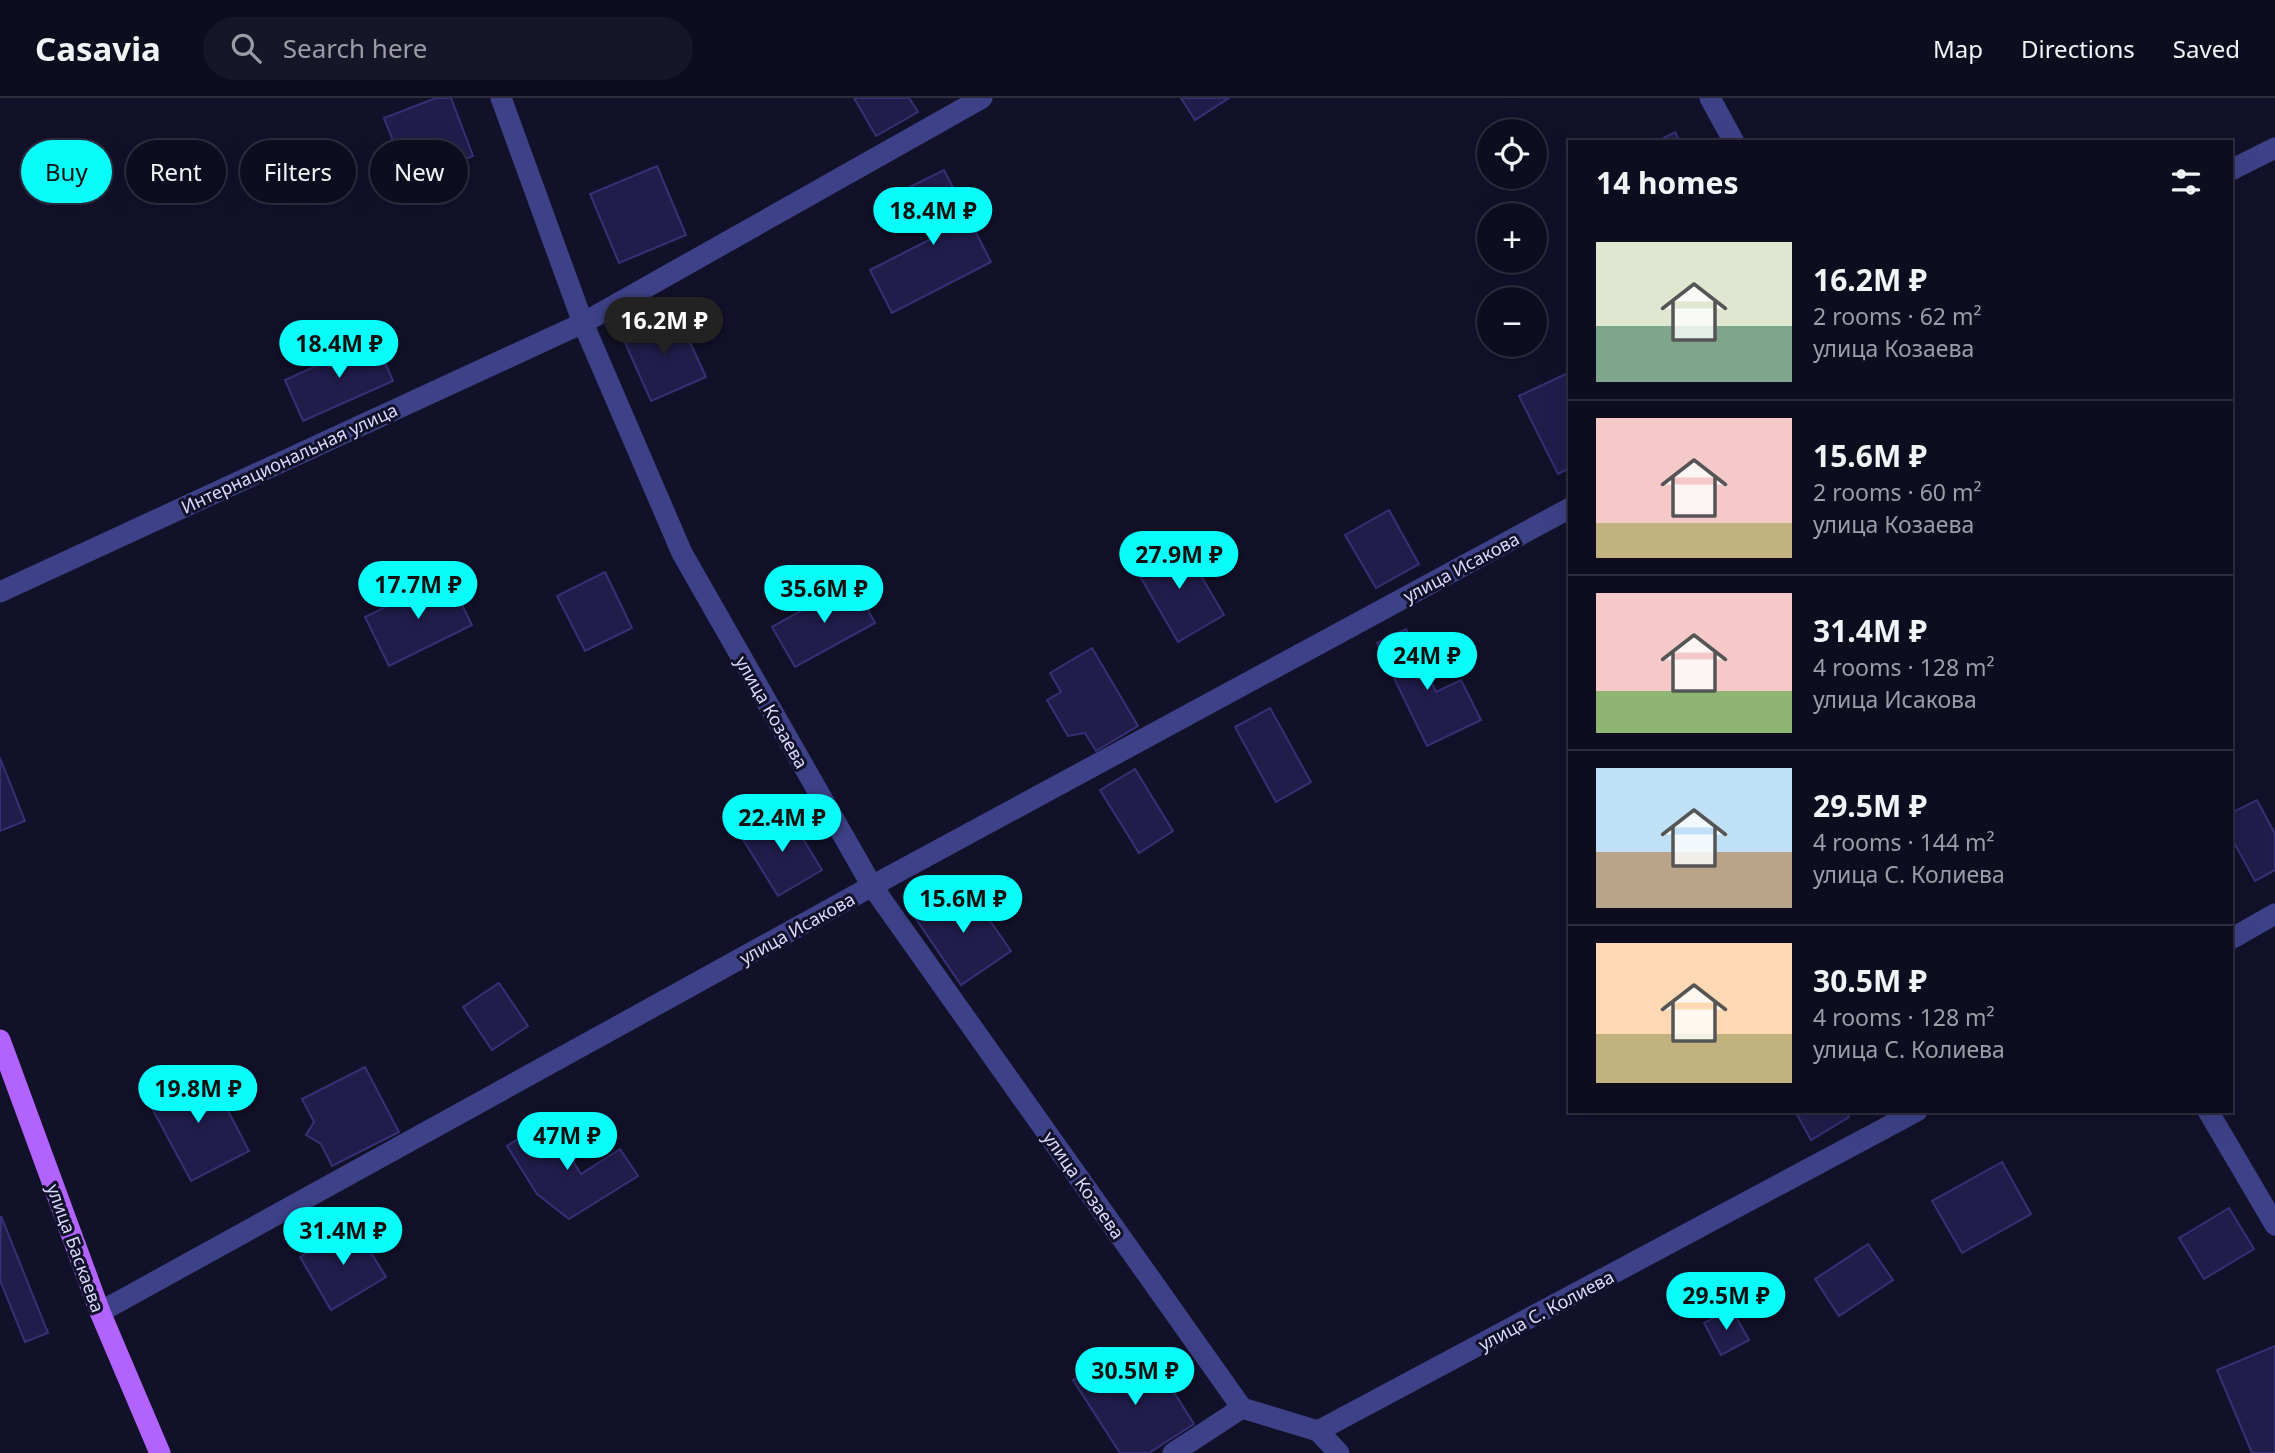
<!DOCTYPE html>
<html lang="en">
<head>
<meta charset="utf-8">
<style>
  body { margin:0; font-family:"Noto Sans",sans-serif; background:#171629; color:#f1f3f6; height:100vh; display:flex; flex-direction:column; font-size:26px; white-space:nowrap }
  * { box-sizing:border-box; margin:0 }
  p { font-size:23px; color:#9b9ca5 }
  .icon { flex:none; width:38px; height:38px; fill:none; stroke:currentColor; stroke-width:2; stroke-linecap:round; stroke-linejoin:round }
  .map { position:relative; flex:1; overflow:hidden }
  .side { position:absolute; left:1568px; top:42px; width:665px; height:973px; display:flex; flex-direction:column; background:#0e0d20; border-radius:0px; box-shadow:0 7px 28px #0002,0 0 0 2px #2e2d3e }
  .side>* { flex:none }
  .top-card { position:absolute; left:21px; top:42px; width:665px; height:63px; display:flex; gap:14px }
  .tools { position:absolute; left:1477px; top:21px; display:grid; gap:14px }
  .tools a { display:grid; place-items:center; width:70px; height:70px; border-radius:50%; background:#0e0d20; box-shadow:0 7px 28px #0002,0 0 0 2px #2e2d3e; font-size:35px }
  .price { position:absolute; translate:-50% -60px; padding:0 16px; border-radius:24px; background:#09fcf9; color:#111; font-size:23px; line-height:46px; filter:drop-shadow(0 2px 4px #0008) }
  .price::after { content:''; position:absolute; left:50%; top:42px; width:21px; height:16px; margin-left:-10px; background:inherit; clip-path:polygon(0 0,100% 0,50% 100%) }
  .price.selected { background:#222; color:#fff }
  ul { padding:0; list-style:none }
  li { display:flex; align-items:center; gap:21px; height:175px; padding:0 28px }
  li+li { border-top:2px solid #2e2d3e }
  li span { display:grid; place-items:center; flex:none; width:196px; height:140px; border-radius:0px; color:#555 }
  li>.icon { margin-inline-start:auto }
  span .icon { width:84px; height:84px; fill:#fffc; stroke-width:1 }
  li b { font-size:30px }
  h2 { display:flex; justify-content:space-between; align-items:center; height:84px; padding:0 28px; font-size:30px }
  .chip { padding:0 24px; border-radius:32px; background:#0e0d20; box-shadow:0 7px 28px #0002,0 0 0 2px #2e2d3e; font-size:24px; line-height:63px }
  .chip.selected { background:#09fcf9; color:#111 }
  header { display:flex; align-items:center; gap:42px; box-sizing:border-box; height:98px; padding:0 35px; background:#0e0d20; border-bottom:2px solid #2e2d3e }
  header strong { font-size:33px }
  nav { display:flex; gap:38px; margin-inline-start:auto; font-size:24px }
  .search { width:490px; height:63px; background:#171629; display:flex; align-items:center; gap:18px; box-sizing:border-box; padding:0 24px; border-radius:38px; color:#9b9ca5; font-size:26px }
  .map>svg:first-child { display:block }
</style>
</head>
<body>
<header>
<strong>Casavia</strong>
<div class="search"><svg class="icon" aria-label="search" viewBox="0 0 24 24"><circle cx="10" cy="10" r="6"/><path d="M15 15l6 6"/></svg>Search here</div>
<nav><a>Map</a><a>Directions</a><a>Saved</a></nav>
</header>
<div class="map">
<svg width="2275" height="1355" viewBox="0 0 2275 1355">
  <rect width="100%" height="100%" fill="#12112a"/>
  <!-- building -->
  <g fill="#211d4b" stroke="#363076" stroke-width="2">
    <polygon points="436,0 451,0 473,58 409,83 384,20"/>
    <polygon points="854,0 909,0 918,14 876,38"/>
    <polygon points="1181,0 1229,0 1195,22"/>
    <polygon points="1675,34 1680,44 1656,44"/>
    <polygon points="657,68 686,137 619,165 590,96"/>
    <polygon points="944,72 991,164 892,215 870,172 931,141 906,91"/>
    <polygon points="676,214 706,279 651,303 622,238"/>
    <polygon points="375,241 393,283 303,323 285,282"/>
    <polygon points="1570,274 1570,370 1558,376 1519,298"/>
    <polygon points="1389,412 1419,466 1376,490 1345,437"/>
    <polygon points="1180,442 1224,517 1178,544 1134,468"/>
    <polygon points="605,474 632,530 585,553 557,498"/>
    <polygon points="448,479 472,527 389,568 365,519"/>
    <polygon points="853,484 875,525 795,569 772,529"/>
    <polygon points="1406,531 1436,594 1461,582 1481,622 1427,648 1377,545"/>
    <polygon points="1092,550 1138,628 1096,653 1085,635 1068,638 1047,602 1061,594 1050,575"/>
    <polygon points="1270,610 1311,684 1276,704 1235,629"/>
    <polygon points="0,660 25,723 0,733"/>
    <polygon points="1135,671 1173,733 1139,755 1100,692"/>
    <polygon points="2257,702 2275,736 2275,772 2255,783 2231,739 2231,715"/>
    <polygon points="786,713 822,772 778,798 742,740"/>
    <polygon points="965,787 1011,853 961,887 916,821"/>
    <polygon points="499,885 528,928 492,952 463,909"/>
    <polygon points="365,969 399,1034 332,1068 321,1046 306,1037 314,1024 302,1001"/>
    <polygon points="206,970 249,1053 191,1083 147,1001"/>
    <polygon points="1795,1013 1846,1013 1849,1019 1811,1042"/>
    <polygon points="547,1022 581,1076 620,1051 638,1078 569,1121 537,1096 507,1048"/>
    <polygon points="2002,1064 2031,1116 1962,1155 1932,1103"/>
    <polygon points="2229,1110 2254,1151 2204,1181 2179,1140"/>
    <polygon points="1,1118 48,1235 25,1244 0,1182"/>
    <polygon points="354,1127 386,1179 331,1212 300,1159"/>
    <polygon points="1868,1146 1893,1182 1839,1218 1815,1181"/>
    <polygon points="1731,1210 1749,1242 1721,1257 1704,1225"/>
    <polygon points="2275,1248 2275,1355 2252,1355 2217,1272"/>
    <polygon points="1151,1258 1194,1326 1149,1355 1120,1355 1073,1282 1097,1267 1108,1285"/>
  </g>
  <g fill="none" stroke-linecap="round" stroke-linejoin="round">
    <!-- minor -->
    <g stroke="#3d4288" stroke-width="21">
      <polyline points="501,0 583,225 682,455 872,788 1242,1310"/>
      <polyline points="1710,0 1734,44"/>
      <polyline points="2231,72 2275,50"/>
      <polyline points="0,494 583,225 982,0"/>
      <polyline points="2231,841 2275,816"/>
      <polyline points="2208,1013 2275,1127"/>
      <polyline points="100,1214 872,788 1570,410"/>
      <polyline points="1318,1333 1339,1355"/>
      <polyline points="1173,1355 1242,1310 1318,1333 1917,1013"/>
    </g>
    <!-- major -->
    <polyline stroke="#b263fd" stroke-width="21" points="0,942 100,1214 160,1355"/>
  </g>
  <g text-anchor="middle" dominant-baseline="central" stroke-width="6" stroke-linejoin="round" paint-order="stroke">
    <!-- street labels -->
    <g font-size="18" fill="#dadaff" stroke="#12112a">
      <text transform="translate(289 360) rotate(-25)">Интернациональная улица</text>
      <text transform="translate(1461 469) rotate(-28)">улица Исакова</text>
      <text transform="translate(772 614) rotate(60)">улица Козаева</text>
      <text transform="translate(797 830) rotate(-29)">улица Исакова</text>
      <text transform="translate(1084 1087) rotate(55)">улица Козаева</text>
      <text transform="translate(76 1150) rotate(70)">улица Баскаева</text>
      <text transform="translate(1546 1212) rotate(-28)">улица С. Колиева</text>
    </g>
  </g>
</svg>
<div class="tools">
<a><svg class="icon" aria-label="locate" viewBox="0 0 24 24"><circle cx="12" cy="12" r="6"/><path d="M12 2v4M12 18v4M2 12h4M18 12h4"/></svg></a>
<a>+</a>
<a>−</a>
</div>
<b class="price" style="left:933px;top:149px">18.4M ₽</b>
<b class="price selected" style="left:664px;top:259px">16.2M ₽</b>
<b class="price" style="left:339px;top:282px">18.4M ₽</b>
<b class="price" style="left:1179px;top:493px">27.9M ₽</b>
<b class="price" style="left:418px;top:523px">17.7M ₽</b>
<b class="price" style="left:824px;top:527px">35.6M ₽</b>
<b class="price" style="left:1427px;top:594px">24M ₽</b>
<b class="price" style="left:782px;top:756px">22.4M ₽</b>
<b class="price" style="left:963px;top:837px">15.6M ₽</b>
<b class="price" style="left:198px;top:1027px">19.8M ₽</b>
<b class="price" style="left:567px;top:1074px">47M ₽</b>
<b class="price" style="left:343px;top:1169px">31.4M ₽</b>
<b class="price" style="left:1726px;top:1234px">29.5M ₽</b>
<b class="price" style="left:1135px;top:1309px">30.5M ₽</b>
<div class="top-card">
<a class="chip selected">Buy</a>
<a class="chip">Rent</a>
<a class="chip">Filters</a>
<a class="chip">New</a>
</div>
<section class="side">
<h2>14 homes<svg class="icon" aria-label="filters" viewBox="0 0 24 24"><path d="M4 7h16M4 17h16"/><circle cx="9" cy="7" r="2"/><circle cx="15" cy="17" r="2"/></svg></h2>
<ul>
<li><span style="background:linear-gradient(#dfe7d0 60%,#7fa58c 0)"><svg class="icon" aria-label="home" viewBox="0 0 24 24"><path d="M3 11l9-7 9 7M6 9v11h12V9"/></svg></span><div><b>16.2M ₽</b><p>2 rooms · 62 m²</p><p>улица Козаева</p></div></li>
<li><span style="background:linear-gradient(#f6c9c9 75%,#c2b280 0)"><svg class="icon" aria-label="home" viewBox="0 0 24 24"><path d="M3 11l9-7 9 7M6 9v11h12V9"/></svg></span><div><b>15.6M ₽</b><p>2 rooms · 60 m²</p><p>улица Козаева</p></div></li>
<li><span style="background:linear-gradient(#f6c9c9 70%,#8fb573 0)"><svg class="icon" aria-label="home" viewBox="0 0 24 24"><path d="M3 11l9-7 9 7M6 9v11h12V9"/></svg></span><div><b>31.4M ₽</b><p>4 rooms · 128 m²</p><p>улица Исакова</p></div></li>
<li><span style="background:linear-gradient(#bfe0f5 60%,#b9a48a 0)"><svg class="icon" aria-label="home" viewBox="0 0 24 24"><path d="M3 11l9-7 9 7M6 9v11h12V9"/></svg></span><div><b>29.5M ₽</b><p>4 rooms · 144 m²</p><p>улица С. Колиева</p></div></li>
<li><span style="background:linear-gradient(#ffd9b3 65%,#c2b280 0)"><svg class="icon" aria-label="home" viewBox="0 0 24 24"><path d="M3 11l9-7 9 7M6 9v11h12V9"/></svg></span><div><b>30.5M ₽</b><p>4 rooms · 128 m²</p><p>улица С. Колиева</p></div></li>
</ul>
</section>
</div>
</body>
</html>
